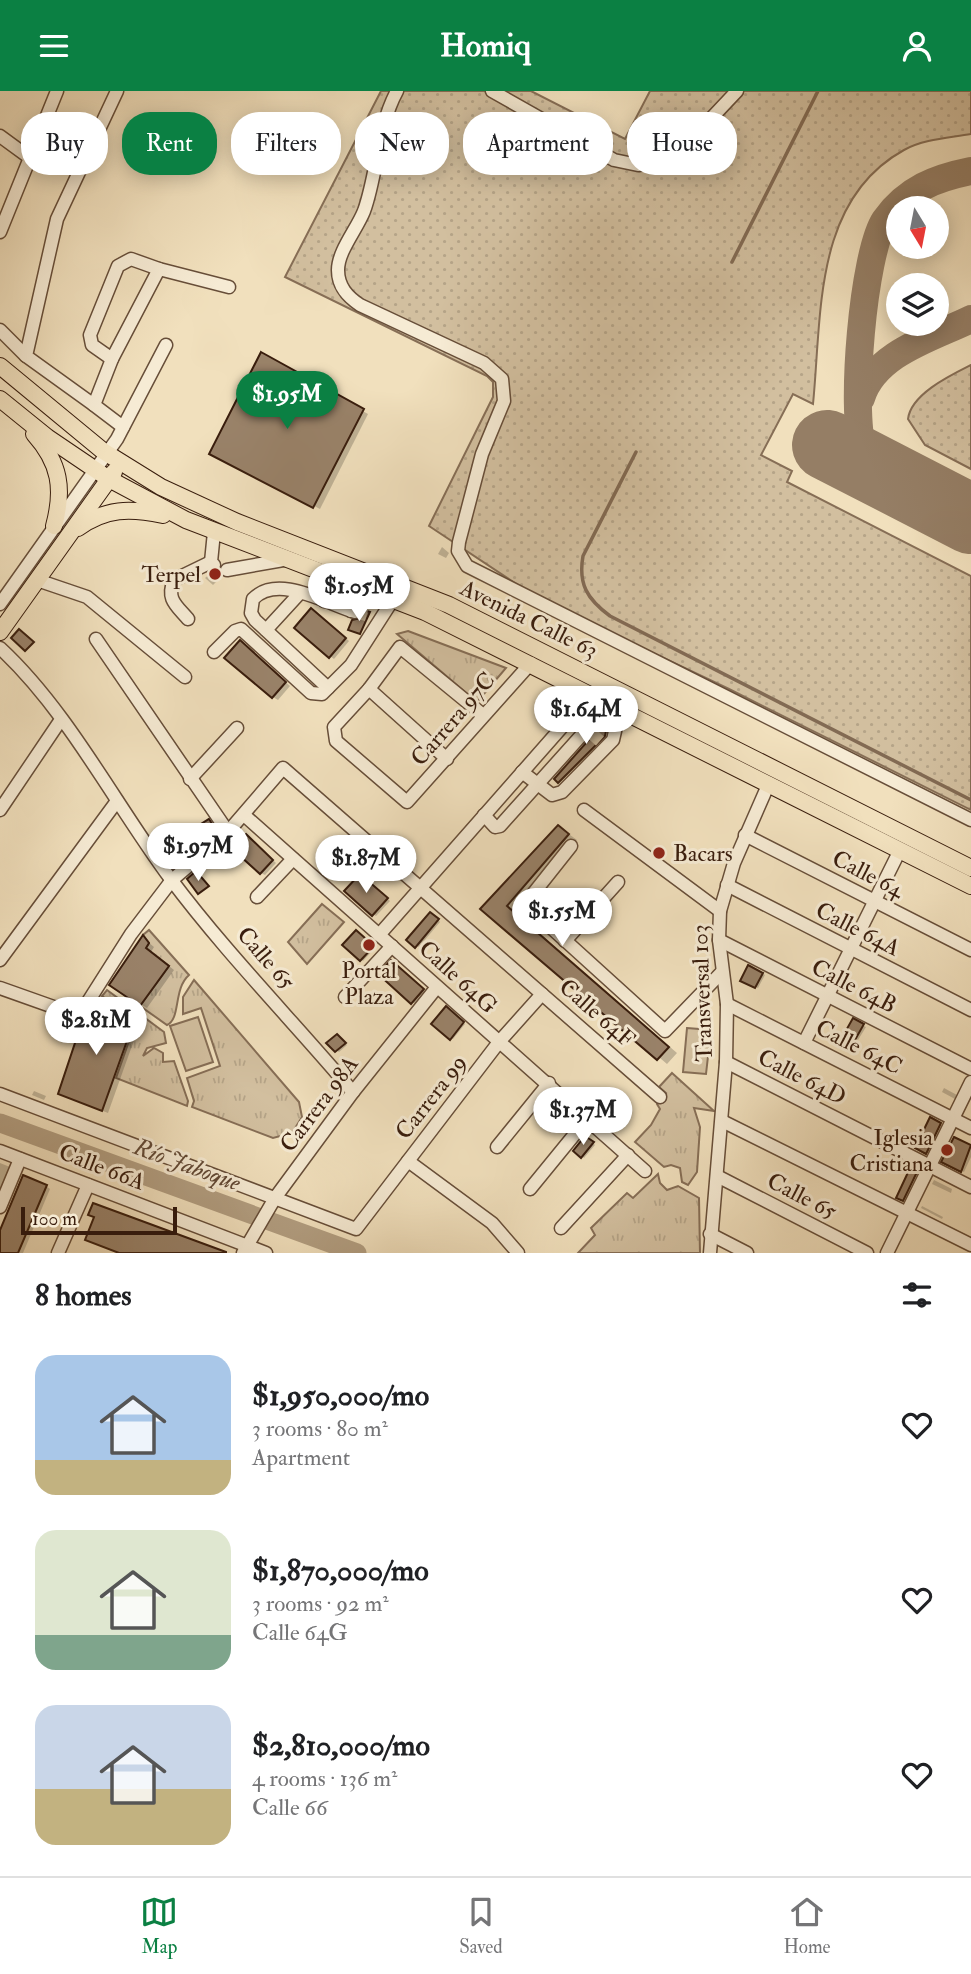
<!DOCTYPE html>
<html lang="en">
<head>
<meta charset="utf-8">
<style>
  body { margin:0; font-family:"IM FELL Double Pica",serif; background:#f6f6f6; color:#202124; height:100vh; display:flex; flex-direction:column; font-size:26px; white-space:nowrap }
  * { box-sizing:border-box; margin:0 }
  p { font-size:23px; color:#757577 }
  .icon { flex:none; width:38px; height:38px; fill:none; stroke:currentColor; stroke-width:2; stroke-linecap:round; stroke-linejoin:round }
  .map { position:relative; height:1162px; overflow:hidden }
  .panel { display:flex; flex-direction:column; background:#fff; flex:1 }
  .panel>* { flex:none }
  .top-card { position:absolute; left:21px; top:21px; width:929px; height:63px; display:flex; gap:14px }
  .needle { width:46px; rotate:170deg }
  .tools { position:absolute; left:886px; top:105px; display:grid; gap:14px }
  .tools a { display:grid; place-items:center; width:63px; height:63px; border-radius:50%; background:#fff; box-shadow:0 4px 18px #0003; font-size:35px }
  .scale { position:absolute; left:21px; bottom:18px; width:156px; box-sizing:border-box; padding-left:7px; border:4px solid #391d0d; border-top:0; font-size:19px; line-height:24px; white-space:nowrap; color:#391d0d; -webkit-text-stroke:5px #f6ebd4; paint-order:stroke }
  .price { position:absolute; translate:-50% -60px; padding:0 16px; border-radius:24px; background:#fff; color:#222; font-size:23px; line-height:46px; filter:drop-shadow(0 2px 4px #0008) }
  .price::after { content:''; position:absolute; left:50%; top:42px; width:21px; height:16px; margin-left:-10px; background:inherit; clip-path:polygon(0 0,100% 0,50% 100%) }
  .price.current { background:#0b8043; color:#fff }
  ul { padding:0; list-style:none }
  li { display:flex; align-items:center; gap:21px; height:175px; padding:0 35px }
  li span { display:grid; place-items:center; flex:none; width:196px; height:140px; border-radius:21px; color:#555 }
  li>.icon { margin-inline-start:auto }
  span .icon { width:84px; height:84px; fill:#fffc; stroke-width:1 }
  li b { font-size:30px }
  h2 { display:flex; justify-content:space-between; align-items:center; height:84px; padding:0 35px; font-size:30px }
  .tag { padding:0 24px; border-radius:28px; background:#fff; box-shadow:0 4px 18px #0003; font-size:24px; line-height:63px }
  .tag.current { background:#0b8043; color:#fff }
  header { display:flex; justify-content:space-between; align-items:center; height:91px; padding:0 35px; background:#0b8043; color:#fff; font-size:32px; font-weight:700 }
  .tab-bar { display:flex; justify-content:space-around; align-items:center; height:98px; border-top:2px solid #e0e0e0; background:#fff; font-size:19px; color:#757577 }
  .tab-bar a { display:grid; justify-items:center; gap:4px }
  .tab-bar .current { color:#0b8043 }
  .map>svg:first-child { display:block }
</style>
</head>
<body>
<header><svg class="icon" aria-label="menu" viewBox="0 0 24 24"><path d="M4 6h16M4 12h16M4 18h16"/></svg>Homiq<svg class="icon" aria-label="person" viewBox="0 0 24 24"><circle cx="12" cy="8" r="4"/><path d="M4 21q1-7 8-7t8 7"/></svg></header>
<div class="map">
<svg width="971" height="1162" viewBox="0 0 971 1162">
  <defs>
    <pattern id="grass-dots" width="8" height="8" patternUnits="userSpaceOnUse" patternTransform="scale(1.75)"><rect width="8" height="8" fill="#d2bf9f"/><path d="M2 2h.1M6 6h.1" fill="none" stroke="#b5a488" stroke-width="1.8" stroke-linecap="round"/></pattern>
    <pattern id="park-tufts" width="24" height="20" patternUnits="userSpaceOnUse" patternTransform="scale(1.75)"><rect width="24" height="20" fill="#d2bf9f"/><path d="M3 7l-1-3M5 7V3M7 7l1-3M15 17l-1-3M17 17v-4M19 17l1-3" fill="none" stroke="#b5a488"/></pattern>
  </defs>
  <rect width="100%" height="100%" fill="#f1e0bd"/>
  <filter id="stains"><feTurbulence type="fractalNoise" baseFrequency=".00286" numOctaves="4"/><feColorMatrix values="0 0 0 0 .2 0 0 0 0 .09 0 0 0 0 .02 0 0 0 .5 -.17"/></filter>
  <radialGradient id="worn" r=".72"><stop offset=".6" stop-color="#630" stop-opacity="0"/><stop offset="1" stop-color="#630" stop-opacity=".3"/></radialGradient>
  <!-- grass -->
  <g fill="url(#grass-dots)" stroke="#866e56" stroke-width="2">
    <path d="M 381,0 L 531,0 L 625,48 L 650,0 L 971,0 L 971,43 C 949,47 924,48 904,59 C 813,109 822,224 813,313 L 793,303 L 761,364 L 792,380 L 787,391 L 971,485 L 971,719 L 729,598 L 539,508 L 429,435 L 493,306 L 493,291 L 487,285 L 285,186 Z"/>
    <path d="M 971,274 L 971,378 L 925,354 L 908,328 C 911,303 951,284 971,274 Z"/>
  </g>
  <!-- park -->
  <g fill="url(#park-tufts)" stroke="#866e56" stroke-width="2">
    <polygon points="408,540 506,577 477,611 397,543"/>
    <polygon points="322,813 344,831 307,873 288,851"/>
    <path d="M 149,839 L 189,884 C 173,898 181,928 167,934 L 140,915 L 169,875 L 146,857 L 149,852 L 143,844 Z"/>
    <polygon points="194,889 299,1011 302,1026 292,1042 273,1047 192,1016 194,1010 187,987 220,975 201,917 183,923 183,906"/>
    <polygon points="107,899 164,941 166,952 147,957 143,965 154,957 163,962 163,971 174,970 188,1010 187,1015 116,987 136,930 102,905"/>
    <polygon points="672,982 714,1020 694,1017 700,1036 697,1081 688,1094 682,1091 680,1077 671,1074 664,1076 635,1051 651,1034 660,1018 657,1013 666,1002 659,996"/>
    <polygon points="658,1083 660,1092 667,1099 678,1095 699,1107 700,1162 578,1162 595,1144 591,1137 627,1102 633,1107"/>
  </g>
  <!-- pitch -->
  <g fill="#d2bf9f" stroke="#866e56" stroke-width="2">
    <polygon points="198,926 213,971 186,980 170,935"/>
    <polygon points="687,937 711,939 706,983 683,981"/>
  </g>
  <!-- shadow -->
  <g fill="#0003">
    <polygon points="262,264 368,323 320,418 212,362"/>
    <polygon points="442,456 449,462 446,467 438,463"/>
    <polygon points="210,483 221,486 213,494 205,487"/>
    <polygon points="315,521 349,550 334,568 330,565"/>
    <polygon points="240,551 290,595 278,609 273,606"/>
    <polygon points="609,627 605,645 560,691 556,688 596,644 597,628"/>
    <polygon points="211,732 217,741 173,768"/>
    <polygon points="559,736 577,749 515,822 677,962 667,973 483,818"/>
    <polygon points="250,748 276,772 265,784 261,782"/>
    <polygon points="364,787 390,810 376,825 373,823"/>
    <polygon points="433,824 440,831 419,856 409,849"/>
    <polygon points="359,842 375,857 363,870 361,868"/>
    <polygon points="143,847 154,856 151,861 174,879 147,917 111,894"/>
    <polygon points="395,873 426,901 416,913 412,911"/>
    <polygon points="749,876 765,884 758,897 742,889"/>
    <polygon points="107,915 138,938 108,1022 65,1005"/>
    <polygon points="449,919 465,933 453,948 451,947"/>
    <polygon points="853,930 866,936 858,949 846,942"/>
    <polygon points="339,946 347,954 339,961 329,952"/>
    <polygon points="944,997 957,1004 955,1008 942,1001"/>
    <polygon points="34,1000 46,1005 44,1009 32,1004"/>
    <polygon points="930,1028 943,1034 929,1063 917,1057"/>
    <polygon points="588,1048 595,1054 584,1067 582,1065"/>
    <polygon points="955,1048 971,1056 971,1066 964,1081 944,1070"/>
    <polygon points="0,1072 10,1076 1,1098 0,1098"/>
    <polygon points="912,1078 921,1083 907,1111 898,1106"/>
    <polygon points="934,1089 952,1098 951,1102 932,1093"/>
    <polygon points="46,1095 50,1098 23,1162 0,1162 0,1141"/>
    <polygon points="922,1115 943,1126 942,1128 921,1117"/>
  </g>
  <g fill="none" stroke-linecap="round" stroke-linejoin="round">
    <!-- stream -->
    <g stroke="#826a53" stroke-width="3.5">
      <polyline points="732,171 818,0"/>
      <path d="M 636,361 L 583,465 C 578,493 587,508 610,525 L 971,709"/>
    </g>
    <!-- river -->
    <polyline stroke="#b29e81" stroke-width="19" points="0,1032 357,1162"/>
    <!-- taxiway -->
    <g stroke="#957e65" stroke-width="28">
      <path d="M 861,307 C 875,262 932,247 971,228"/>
      <path d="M 894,388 C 881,380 869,374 863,359 C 850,321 863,162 885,129 C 907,98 936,87 971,80"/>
    </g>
    <!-- runway -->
    <polyline stroke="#957e65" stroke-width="70" points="827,354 971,428"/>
  </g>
  <!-- building -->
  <g fill="#998269" stroke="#391d0d" stroke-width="2">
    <polygon points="261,261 364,318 313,417 209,363"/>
    <polygon points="311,517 346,547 329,567 294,537"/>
    <polygon points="363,519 370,521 360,543 348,539 352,529 361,527"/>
    <polygon points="19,538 34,551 25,560 11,547"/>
    <polygon points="240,549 286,591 272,607 224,567"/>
    <polygon points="609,625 605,645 558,692 554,688 594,643 596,626"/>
    <polygon points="209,728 216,739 172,769 163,757"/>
    <polygon points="558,734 569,743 507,815 669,956 657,969 480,818"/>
    <polygon points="246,743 273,769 260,783 229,755"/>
    <polygon points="196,780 209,795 198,803 187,788"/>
    <polygon points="360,783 388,807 372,825 344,800"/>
    <polygon points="430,821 439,828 415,857 406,849"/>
    <polygon points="356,839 374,855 360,870 342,854"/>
    <polygon points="143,844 149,852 146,857 169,875 140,915 109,894"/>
    <polygon points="391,869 424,898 411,913 378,883"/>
    <polygon points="748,874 763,882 755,897 740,890"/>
    <polygon points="101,909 133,933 102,1020 58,1003 77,946"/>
    <polygon points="446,915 464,931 450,949 431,933"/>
    <polygon points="853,927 864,933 855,949 844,943"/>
    <polygon points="337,943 346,952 335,961 326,952"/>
    <polygon points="930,1026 941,1032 926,1063 915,1057"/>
    <polygon points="585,1045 594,1051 581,1067 573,1060"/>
    <polygon points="954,1046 971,1054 961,1081 941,1071"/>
    <polygon points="911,1075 918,1079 903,1110 896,1107"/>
    <polygon points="23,1084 47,1094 18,1162 0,1162 0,1139"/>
    <polygon points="93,1112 226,1161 226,1162 119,1162 85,1149 94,1126 88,1124"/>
  </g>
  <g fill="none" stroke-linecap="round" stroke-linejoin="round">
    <!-- minor-tunnel -->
    <g stroke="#ccb99a" stroke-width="12" stroke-dasharray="12 6" stroke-linecap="butt">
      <polyline points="355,521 369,525"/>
      <polyline points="591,642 601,651"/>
    </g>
    <defs>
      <g id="minor">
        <path d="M 397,0 C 377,37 378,81 364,120 C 357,138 338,160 338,179 C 338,196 348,206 360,214 L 484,272 L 502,288 L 504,310 L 482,363 L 459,451 L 458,460 L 467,475 L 971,729"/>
        <polyline points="492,0 614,69 638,74 665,66 687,53 737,0"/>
        <polyline points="0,45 30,67"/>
        <polyline points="0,141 57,0"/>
        <polyline points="0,239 26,265"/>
        <polyline points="112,268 92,254 90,244 118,175 131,168 159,178"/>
        <polyline points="94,314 26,265 57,128 117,0"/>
        <polyline points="123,336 94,314 112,268 159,178 229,196"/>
        <polyline points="214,474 211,471 214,441"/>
        <polyline points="227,479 289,468"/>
        <polyline points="37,489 87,506 185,586"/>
        <polyline points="324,510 330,484"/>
        <polyline points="0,513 117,348 166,254"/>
        <polyline points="351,520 360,495"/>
        <path d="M 188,528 C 176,514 166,508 174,489 L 211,471"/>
        <polyline points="266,539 299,503"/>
        <polyline points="96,548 228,741"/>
        <path d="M 0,557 C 68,620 115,713 170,787 C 226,862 293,930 353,1001"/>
        <polyline points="214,561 235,540 241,538 311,602 322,603 351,574 394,507"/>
        <path d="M 328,597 L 255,529 L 251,522 L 253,508 C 278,482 327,513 355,521"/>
        <polyline points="369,598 447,668"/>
        <polyline points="483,624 400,556 369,598 334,636 336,650 407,711 531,572"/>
        <polyline points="522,681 552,704 562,701 613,649 620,618"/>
        <polyline points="190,688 237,637"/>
        <polyline points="0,719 60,630"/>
        <polyline points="584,719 720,820"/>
        <polyline points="244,724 645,1080"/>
        <polyline points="484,724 495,736 500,735 587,638"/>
        <polyline points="745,744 971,859"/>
        <polyline points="571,755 525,813 665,940 722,881"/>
        <polyline points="727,794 971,919"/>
        <polyline points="257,806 293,768"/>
        <polyline points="379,844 591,603"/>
        <polyline points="719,849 971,978"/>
        <polyline points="565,850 618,791"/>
        <polyline points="0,869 117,710"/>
        <polyline points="0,897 79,925 131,843 172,789 228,741 283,677 660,1006"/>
        <polyline points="345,906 392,855"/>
        <polyline points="727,913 971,1037"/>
        <polyline points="804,952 900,759"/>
        <polyline points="726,971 971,1096"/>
        <polyline points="0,1003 356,1138 499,951 542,903"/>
        <polyline points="722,1030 971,1154"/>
        <polyline points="497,1056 549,992"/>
        <polyline points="0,1060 266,1162"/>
        <polyline points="408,1070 492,1132 518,1162"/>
        <polyline points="717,1085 867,1162"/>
        <polyline points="530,1098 588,1027"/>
        <polyline points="0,1116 20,1068"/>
        <polyline points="561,1137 628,1064"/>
        <polyline points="710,1143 747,1162"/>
        <polyline points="58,1162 88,1094"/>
        <polyline points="243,1162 275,1107 353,1001 437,896"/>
        <polyline points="710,1162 726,971 727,913 719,849 720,820 734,772 769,692"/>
        <polyline points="887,1162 971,991"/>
      </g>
      <g id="major">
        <polyline points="0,275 103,360 161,396 237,431 449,514 971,777"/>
        <polyline points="0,308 47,346 109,388 186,429 425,521 971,795"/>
        <path d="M 34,343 C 60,372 64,398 54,435"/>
        <path d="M 78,437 C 106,417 130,417 163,424"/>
        <polyline points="0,541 114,381"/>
      </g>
    </defs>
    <!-- minor casing -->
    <use href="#minor" stroke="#674e39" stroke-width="15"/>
    <!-- major casing -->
    <use href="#major" stroke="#391d0d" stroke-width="18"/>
    <!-- minor -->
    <use href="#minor" stroke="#f6ebd4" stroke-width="12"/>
    <!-- major -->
    <use href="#major" stroke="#f1e0bd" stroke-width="16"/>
  </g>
  <!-- markers -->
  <g fill="#8f2418" stroke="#f6ebd4" stroke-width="2.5">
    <circle cx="215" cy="483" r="7"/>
    <circle cx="659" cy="762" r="7"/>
    <circle cx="369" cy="854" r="7"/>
    <circle cx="947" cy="1059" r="7"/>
  </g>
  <g text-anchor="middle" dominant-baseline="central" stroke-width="6" stroke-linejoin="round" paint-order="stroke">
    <!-- poi labels -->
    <g font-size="23" fill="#391d0d" stroke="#f6ebd4" text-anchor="end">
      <text x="201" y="483">Terpel</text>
      <text x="673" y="762" text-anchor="start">Bacars</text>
      <text x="369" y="879" text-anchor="middle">Portal<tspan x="369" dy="26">Plaza</tspan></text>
      <text x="933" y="1046">Iglesia<tspan x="933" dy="26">Cristiana</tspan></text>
    </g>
    <!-- street labels -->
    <g font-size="23" fill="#391d0d" stroke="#f6ebd4">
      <text transform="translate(529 528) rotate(26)">Avenida Calle 63</text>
      <text transform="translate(453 628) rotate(-49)">Carrera 97C</text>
      <text transform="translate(868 783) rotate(27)">Calle 64</text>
      <text transform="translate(858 838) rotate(27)">Calle 64A</text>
      <text transform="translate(266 867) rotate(49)">Calle 65</text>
      <text transform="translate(458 886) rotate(42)">Calle 64G</text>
      <text transform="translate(854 895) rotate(27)">Calle 64B</text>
      <text transform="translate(702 902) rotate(-92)">Transversal 103</text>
      <text transform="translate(597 922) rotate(41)">Calle 64F</text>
      <text transform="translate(859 956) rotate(27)">Calle 64C</text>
      <text transform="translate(802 986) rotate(27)">Calle 64D</text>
      <text transform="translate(431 1006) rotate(-52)">Carrera 99</text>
      <text transform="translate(319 1013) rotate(-53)">Carrera 98A</text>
      <text transform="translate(102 1076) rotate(21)">Calle 66A</text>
      <text transform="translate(802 1105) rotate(27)">Calle 65</text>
    </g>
    <!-- water labels -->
    <g font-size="24" font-style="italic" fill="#634a36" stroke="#f6ebd4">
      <text transform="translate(187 1074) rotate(20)">Río Jaboque</text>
    </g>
  </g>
  <rect width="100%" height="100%" filter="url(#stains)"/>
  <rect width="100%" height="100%" fill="url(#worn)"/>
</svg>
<div class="tools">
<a><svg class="needle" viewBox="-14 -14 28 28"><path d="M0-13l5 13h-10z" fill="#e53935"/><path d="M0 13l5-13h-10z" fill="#757577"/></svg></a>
<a><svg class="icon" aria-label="layers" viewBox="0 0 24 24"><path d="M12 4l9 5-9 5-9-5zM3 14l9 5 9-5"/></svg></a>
</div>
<div class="scale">100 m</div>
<b class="price current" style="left:287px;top:340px">$1.95M</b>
<b class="price" style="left:359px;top:532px">$1.05M</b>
<b class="price" style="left:586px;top:655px">$1.64M</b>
<b class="price" style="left:198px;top:792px">$1.97M</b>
<b class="price" style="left:366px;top:804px">$1.87M</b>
<b class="price" style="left:562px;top:857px">$1.55M</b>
<b class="price" style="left:96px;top:966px">$2.81M</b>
<b class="price" style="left:583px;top:1056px">$1.37M</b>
<div class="top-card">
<a class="tag">Buy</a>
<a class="tag current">Rent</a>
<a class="tag">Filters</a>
<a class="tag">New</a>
<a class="tag">Apartment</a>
<a class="tag">House</a>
</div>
</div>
<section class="panel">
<h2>8 homes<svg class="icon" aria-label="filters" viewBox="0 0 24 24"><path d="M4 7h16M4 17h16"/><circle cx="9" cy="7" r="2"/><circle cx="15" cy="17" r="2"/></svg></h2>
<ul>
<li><span style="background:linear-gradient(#a9c7e8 75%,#c2b280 0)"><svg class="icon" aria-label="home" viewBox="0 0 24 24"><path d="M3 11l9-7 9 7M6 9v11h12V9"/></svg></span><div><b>$1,950,000/mo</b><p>3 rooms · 80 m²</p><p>Apartment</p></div><svg class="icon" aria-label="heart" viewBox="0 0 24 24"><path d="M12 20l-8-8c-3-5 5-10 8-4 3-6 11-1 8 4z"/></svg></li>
<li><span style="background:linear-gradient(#dfe7d0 75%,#7fa58c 0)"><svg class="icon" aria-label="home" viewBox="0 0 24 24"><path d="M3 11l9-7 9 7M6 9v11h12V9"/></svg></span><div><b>$1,870,000/mo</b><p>3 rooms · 92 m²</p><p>Calle 64G</p></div><svg class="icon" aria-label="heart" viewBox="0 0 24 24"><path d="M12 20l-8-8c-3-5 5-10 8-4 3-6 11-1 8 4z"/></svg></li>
<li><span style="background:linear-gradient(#c9d6e8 60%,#c2b280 0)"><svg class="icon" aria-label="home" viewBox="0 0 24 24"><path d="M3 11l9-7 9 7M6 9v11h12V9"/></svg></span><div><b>$2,810,000/mo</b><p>4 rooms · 136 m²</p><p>Calle 66</p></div><svg class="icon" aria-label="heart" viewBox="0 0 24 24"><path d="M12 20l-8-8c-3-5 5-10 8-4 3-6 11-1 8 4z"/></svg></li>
</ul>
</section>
<nav class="tab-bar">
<a class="current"><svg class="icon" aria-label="map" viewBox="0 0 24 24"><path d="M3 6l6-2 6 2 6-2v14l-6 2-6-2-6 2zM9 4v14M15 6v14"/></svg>Map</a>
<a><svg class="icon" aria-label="saved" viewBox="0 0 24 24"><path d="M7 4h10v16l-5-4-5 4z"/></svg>Saved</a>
<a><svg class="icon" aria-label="home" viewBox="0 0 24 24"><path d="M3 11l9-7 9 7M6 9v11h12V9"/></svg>Home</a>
</nav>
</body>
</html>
